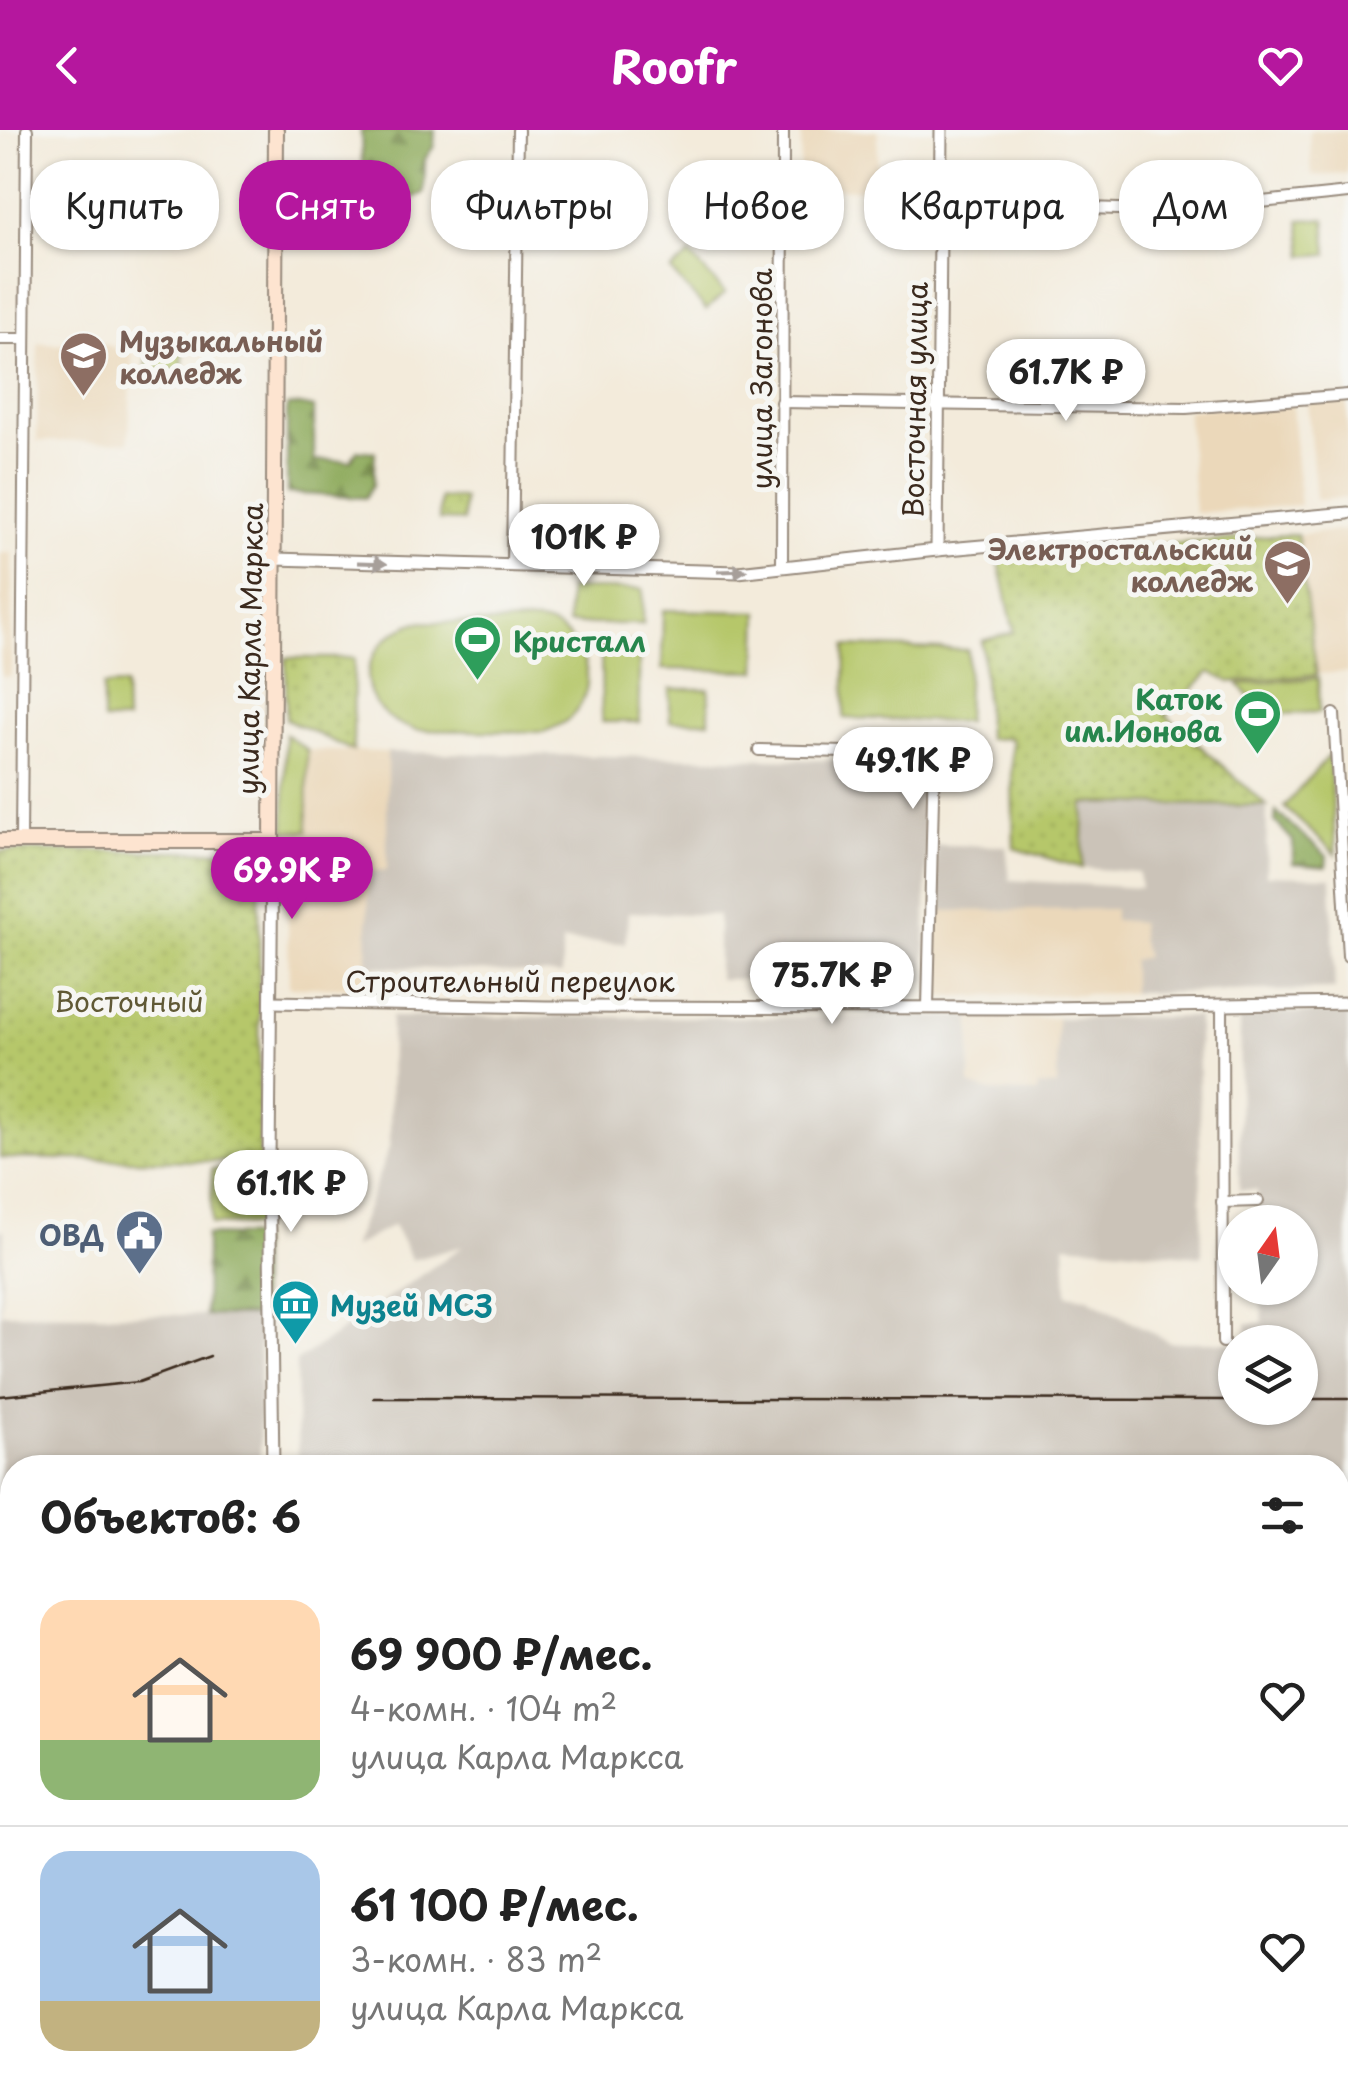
<!DOCTYPE html>
<html lang="ru">
<head>
<meta charset="utf-8">
<style>
  body { margin:0; font-family:"Playpen Sans",sans-serif; background:#f6f6f6; color:#222; height:100vh; display:flex; flex-direction:column; font-size:38px; white-space:nowrap }
  * { box-sizing:border-box; margin:0 }
  p { font-size:32px; color:#767676 }
  .icon { flex:none; width:55px; height:55px; fill:none; stroke:currentColor; stroke-width:2; stroke-linecap:round; stroke-linejoin:round }
  .map { position:relative; flex:1; overflow:hidden }
  .panel { position:absolute; left:0px; top:1325px; width:1350px; height:642px; display:flex; flex-direction:column; background:#fff; border-radius:40px 40px 0 0; box-shadow:0 2px 8px #0004 }
  .panel>* { flex:none }
  .guide { position:absolute; left:30px; top:30px; width:1290px; height:90px; display:flex; gap:20px }
  .needle { width:65px; rotate:14deg }
  .controls { position:absolute; left:1218px; top:1075px; display:grid; gap:20px }
  .controls a { display:grid; place-items:center; width:100px; height:100px; border-radius:50%; background:#fff; box-shadow:0 2px 8px #0004; font-size:50px }
  .price { position:absolute; translate:-50% -85px; padding:0 22px; border-radius:35px; background:#fff; color:#222; font-size:32px; line-height:65px; filter:drop-shadow(0 2px 5px #0008) }
  .price::after { content:''; position:absolute; left:50%; top:60px; width:30px; height:22px; margin-left:-15px; background:inherit; clip-path:polygon(0 0,100% 0,50% 100%) }
  .price.current { background:#b5179e; color:#fff }
  ul { padding:0; list-style:none }
  li { display:flex; align-items:center; gap:30px; height:250px; padding:0 40px }
  li+li { border-top:2px solid #e0e0e0 }
  li span { display:grid; place-items:center; flex:none; width:280px; height:200px; border-radius:30px; color:#555 }
  li>.icon { margin-inline-start:auto }
  span .icon { width:120px; height:120px; fill:#fffc; stroke-width:1 }
  li b { font-size:42px }
  h2 { display:flex; justify-content:space-between; align-items:center; height:120px; padding:0 40px; font-size:42px }
  .pill { padding:0 35px; border-radius:40px; background:#fff; box-shadow:0 2px 8px #0004; font-size:35px; line-height:90px }
  .pill.current { background:#b5179e; color:#fff }
  header { display:flex; justify-content:space-between; align-items:center; height:130px; padding:0 40px; background:#b5179e; color:#fff; font-size:45px; font-weight:700 }
  .map>svg:first-child { display:block }
</style>
</head>
<body>
<header><svg class="icon" aria-label="back" viewBox="0 0 24 24"><path d="M15 5l-7 7 7 7"/></svg>Roofr<svg class="icon" aria-label="heart" viewBox="0 0 24 24"><path d="M12 20l-8-8c-3-5 5-10 8-4 3-6 11-1 8 4z"/></svg></header>
<div class="map">
<svg width="1348" height="1967" viewBox="0 0 1348 1967">
  <defs>
    <pattern id="forest-firs" width="22" height="20" patternUnits="userSpaceOnUse" patternTransform="scale(2.5)"><rect width="22" height="20" fill="#90ac5e"/><path d="M5 1l3.5 6h-7zM16 11l3.5 6h-7z" fill="#778c4d"/></pattern>
    <pattern id="park-dots" width="8" height="8" patternUnits="userSpaceOnUse" patternTransform="scale(2.5)"><rect width="8" height="8" fill="#b6c76a"/><path d="M2 2h.1M6 6h.1" fill="none" stroke="#9dab5b" stroke-width="1.8" stroke-linecap="round"/></pattern>
  </defs>
  <rect width="100%" height="100%" fill="#f6f6f2"/>
  <filter id="ink" filterUnits="userSpaceOnUse"><feTurbulence type="fractalNoise" baseFrequency=".01" numOctaves="2"/><feDisplacementMap in="SourceGraphic" scale="20" xChannelSelector="R" yChannelSelector="G"/><feConvolveMatrix kernelMatrix="1 2 1 2 8 2 1 2 1" color-interpolation-filters="sRGB"/></filter>
  <filter id="wash" filterUnits="userSpaceOnUse"><feTurbulence type="fractalNoise" baseFrequency=".0048" numOctaves="4" result="noise"/><feDisplacementMap in="SourceGraphic" scale="40" xChannelSelector="R" yChannelSelector="G"/><feGaussianBlur stdDeviation="2.25" result="paint"/><feColorMatrix in="noise" values="0 0 0 0 0 0 0 0 0 0 0 0 0 0 0 0 0 1.4 0 .05"/><feComposite in="paint" operator="in"/></filter>
  <g filter="url(#wash)">
    <rect width="100%" height="100%" fill="#f3ebdb"/>
    <!-- built -->
    <g fill="#ebd8ba">
      <polygon points="802,0 878,0 877,60 799,57"/>
      <polygon points="1309,0 1348,0 1348,44 1312,46"/>
      <polygon points="38,213 105,214 132,224 129,312 37,311"/>
      <polygon points="1348,268 1348,368 1316,370 1307,271"/>
      <polygon points="1292,272 1300,375 1195,383 1187,280"/>
      <polygon points="1348,400 1348,542 1234,549 1225,411"/>
      <polygon points="0,423 12,423 11,547 0,547"/>
      <polygon points="285,604 308,620 387,622 387,741 370,741 368,836 378,838 377,858 289,857"/>
      <polygon points="1115,779 1115,790 1141,791 1140,809 1146,828 1132,831 1132,863 934,867 935,781"/>
      <polygon points="971,887 1057,888 1057,957 1038,963 990,962 970,956"/>
    </g>
    <!-- industrial -->
    <g fill="#cbc3b8" fill-rule="evenodd">
      <polygon points="387,622 928,632 925,852 718,849 718,785 628,782 626,813 562,812 562,845 367,836 369,741 387,740"/>
      <polygon points="1083,673 1267,676 1266,745 1331,747 1335,860 1132,863 1132,830 1146,827 1140,809 1140,792 1114,790 1114,779 935,781 936,715 1006,716 1010,750 1140,758 1138,742 1082,738"/>
      <path d="M 1240,883 L 1348,883 L 1348,1967 L 321,1967 L 320,1955 L 1338,1955 L 1338,1338 L 298,1337 L 296,1232 L 463,1116 L 412,1130 L 393,1095 L 352,1118 L 390,1015 L 391,887 L 971,887 L 970,955 L 991,962 L 1037,963 L 1038,956 L 1057,957 L 1057,888 L 1198,887 L 1202,1126 L 1065,1114 L 1067,1164 L 1086,1167 L 1170,1212 L 1246,1212 L 1247,1193 L 1263,1193 L 1260,1163 L 1246,1158 L 1300,1158 L 1300,1092 L 1244,1092 L 1245,1085 L 1258,1083 L 1257,1060 L 1239,1060 ZM 1235,1212 L 1300,1212 L 1300,1278 L 1235,1278 Z"/>
      <polygon points="0,1100 4,1100 1,1183 259,1186 260,1337 12,1338 12,1845 0,1845"/>
      <polygon points="0,1875 12,1875 12,1955 124,1955 125,1967 0,1967"/>
    </g>
    <!-- grass -->
    <g fill="#b6c76a" stroke="#787844" stroke-width="2.5">
      <polygon points="1325,89 1328,124 1304,126 1300,90"/>
      <polygon points="690,125 725,163 706,180 671,141"/>
      <polygon points="148,221 183,222 182,240 147,238"/>
      <rect x="568" y="459" width="75" height="35"/>
      <polygon points="663,480 759,482 757,541 662,539"/>
      <path d="M 417,492 C 446,492 475,493 504,493 C 516,493 532,490 544,493 C 572,500 592,532 586,560 C 581,584 564,595 543,602 L 416,600 C 350,582 353,513 417,492 Z"/>
      <polygon points="639,513 639,592 602,592 601,514"/>
      <polygon points="846,516 968,520 966,592 844,588"/>
      <polygon points="1318,548 1320,582 1264,585 1239,554"/>
      <polygon points="125,555 126,591 103,591 103,556"/>
      <rect x="670" y="559" width="39" height="32"/>
      <polygon points="285,604 307,620 308,701 285,701"/>
      <polygon points="1329,625 1336,724 1284,677"/>
      <polygon points="212,1039 259,1039 264,1096 211,1094"/>
    </g>
    <!-- forest -->
    <g fill="url(#forest-firs)" stroke="#666b3e" stroke-width="2.5">
      <path d="M 361,0 L 435,0 L 434,16 L 425,29 L 424,63 C 407,73 379,71 363,59 Z"/>
      <polygon points="300,275 314,278 314,330 351,331 357,320 375,322 373,355 365,368 287,363 287,276"/>
      <polygon points="1276,682 1327,726 1326,736 1293,733 1293,711 1275,691"/>
      <polygon points="206,1105 260,1106 259,1186 205,1185"/>
    </g>
    <!-- park -->
    <g fill="url(#park-dots)" stroke="#787844" stroke-width="2.5">
      <polygon points="440,368 463,368 463,391 439,390"/>
      <polygon points="1297,404 1317,545 1230,552 1210,542 1166,585 1267,676 1084,673 1082,738 1014,718 1011,608 987,609 982,511 1014,502 998,428"/>
      <polygon points="286,528 354,528 353,621 286,589"/>
      <polygon points="0,721 259,721 260,1032 0,1028"/>
    </g>
  </g>
  <g filter="url(#ink)">
    <g fill="none" stroke-linecap="round" stroke-linejoin="round">
      <defs>
        <g id="minor">
          <polyline points="940,68 1019,70 1033,76 1175,81 1348,63"/>
          <polyline points="0,209 25,209"/>
          <polyline points="781,272 1186,278 1348,265"/>
          <polyline points="512,436 518,0"/>
          <polyline points="782,437 783,0"/>
          <polyline points="1334,584 1348,826"/>
          <polyline points="759,620 934,624 928,877"/>
          <polyline points="21,711 27,0"/>
          <polyline points="1222,875 1223,1212"/>
          <polyline points="1222,1072 1258,1071"/>
        </g>
        <g id="tertiary">
          <polyline points="937,420 941,0"/>
          <polyline points="275,429 738,442 937,420 1348,383"/>
          <polyline points="272,711 269,1033 273,1338"/>
          <polyline points="271,872 546,877 1049,878 1348,873"/>
          <polyline points="0,1859 12,1859"/>
        </g>
        <polyline id="secondary" points="0,711 272,711 276,0"/>
      </defs>
      <!-- minor casing -->
      <use href="#minor" stroke="#978a7c" stroke-width="14"/>
      <!-- tertiary casing -->
      <use href="#tertiary" stroke="#978a7c" stroke-width="15"/>
      <!-- secondary casing -->
      <use href="#secondary" stroke="#978a7c" stroke-width="18"/>
      <!-- minor -->
      <use href="#minor" stroke="#fff" stroke-width="10"/>
      <!-- tertiary -->
      <use href="#tertiary" stroke="#fff" stroke-width="11"/>
      <!-- secondary -->
      <use href="#secondary" stroke="#fde4d0" stroke-width="14"/>
      <!-- rail -->
      <g stroke="#3b2a1e" stroke-width="2.5">
        <polyline points="0,1266 139,1252 210,1226"/>
        <polyline points="374,1268 1235,1270"/>
        <polyline points="1300,1269 1348,1269"/>
      </g>
    </g>
    <!-- one-way arrows -->
    <defs><path id="oneway-solid" d="M-6-.8H1V-3.2L6.5 0L1 3.2V.8H-6Z" transform="scale(2.5)"/></defs>
    <g fill="#a79f9a">
      <use href="#oneway-solid" transform="translate(372 433) rotate(2)"/>
      <use href="#oneway-solid" transform="translate(732 441) rotate(-2)"/>
    </g>
  </g>
  <!-- icons -->
  <defs>
    <symbol id="university-pin" viewBox="-11 -11 22 30"><path d="M0 17L-7.5 6A9.5 9.5 0 1 1 7.5 6Z" fill="#8d6e63" stroke="#f6f6f2"/><path d="M0-5L7-2L0 1L-7-2ZM-4 1L0 2.5L4 1V4Q0 6-4 4Z" fill="#fff"/></symbol>
    <symbol id="stadium-pin" viewBox="-11 -11 22 30"><path d="M0 17L-7.5 6A9.5 9.5 0 1 1 7.5 6Z" fill="#2e9e5b" stroke="#f6f6f2"/><path d="M0-5a6.5 5 0 1 0 0 10a6.5 5 0 1 0 0-10ZM-3.5-1.8h7v3.6h-7Z" fill="#fff"/></symbol>
    <symbol id="civic-pin" viewBox="-11 -11 22 30"><path d="M0 17L-7.5 6A9.5 9.5 0 1 1 7.5 6Z" fill="#5c6f8a" stroke="#f6f6f2"/><path d="M-.6-6.5H3V-4.5H.6V-3L4-1V1h2V6H-6V1h2V-1L-.6-3ZM-1.2 2.5V6h2.4V2.5Z" fill="#fff"/></symbol>
    <symbol id="museum-pin" viewBox="-11 -11 22 30"><path d="M0 17L-7.5 6A9.5 9.5 0 1 1 7.5 6Z" fill="#0f9aa8" stroke="#f6f6f2"/><path d="M0-6L6-3V-2H-6V-3ZM-5-1h2V3h-2ZM-1-1h2V3h-2ZM3-1h2V3H3ZM-6 4H6V6H-6Z" fill="#fff"/></symbol>
  </defs>
  <g fill-rule="evenodd">
    <use href="#university-pin" x="56" y="198" width="55" height="75"/>
    <use href="#university-pin" x="1260" y="406" width="55" height="75"/>
    <use href="#stadium-pin" x="450" y="482" width="55" height="75"/>
    <use href="#stadium-pin" x="1230" y="556" width="55" height="75"/>
    <use href="#civic-pin" x="112" y="1076" width="55" height="75"/>
    <use href="#museum-pin" x="268" y="1146" width="55" height="75"/>
  </g>
  <g text-anchor="middle" dominant-baseline="central" stroke-width="10" stroke-linejoin="round" paint-order="stroke">
    <!-- education labels -->
    <g font-size="28" font-weight="bold" fill="#785e54" stroke="#f6f6f2" text-anchor="start">
      <text x="119" y="210">Музыкальный<tspan x="119" dy="32">колледж</tspan></text>
      <text x="1253" y="418" text-anchor="end">Электростальский<tspan x="1253" dy="32">колледж</tspan></text>
    </g>
    <!-- street labels -->
    <g font-size="28" fill="#3b2a1e" stroke="#f6f6f2">
      <text transform="translate(760 249) rotate(-90)">улица Загонова</text>
      <text transform="translate(914 270) rotate(-89)">Восточная улица</text>
      <text transform="translate(249 519) rotate(-89)">улица Карла Маркса</text>
      <text x="510" y="850">Строительный переулок</text>
    </g>
    <!-- leisure labels -->
    <g font-size="28" font-weight="bold" fill="#27864d" stroke="#f6f6f2" text-anchor="start">
      <text x="513" y="510">Кристалл</text>
      <text x="1222" y="568" text-anchor="end">Каток<tspan x="1222" dy="32">им.Ионова</tspan></text>
    </g>
    <!-- park labels -->
    <g font-size="28" fill="#605935" stroke="#f6f6f2">
      <text x="129" y="870">Восточный</text>
    </g>
    <!-- service labels -->
    <g font-size="28" font-weight="bold" fill="#4e5e75" stroke="#f6f6f2" text-anchor="end">
      <text x="104" y="1104">ОВД</text>
    </g>
    <!-- culture labels -->
    <g font-size="28" font-weight="bold" fill="#0d838f" stroke="#f6f6f2" text-anchor="start">
      <text x="330" y="1174">Музей МСЗ</text>
    </g>
  </g>
</svg>
<div class="controls">
<a><svg class="needle" viewBox="-14 -14 28 28"><path d="M0-13l5 13h-10z" fill="#e53935"/><path d="M0 13l5-13h-10z" fill="#767676"/></svg></a>
<a><svg class="icon" aria-label="layers" viewBox="0 0 24 24"><path d="M12 4l9 5-9 5-9-5zM3 14l9 5 9-5"/></svg></a>
</div>
<b class="price" style="left:1066px;top:294px">61.7K ₽</b>
<b class="price" style="left:584px;top:459px">101K ₽</b>
<b class="price" style="left:913px;top:682px">49.1K ₽</b>
<b class="price current" style="left:292px;top:792px">69.9K ₽</b>
<b class="price" style="left:832px;top:897px">75.7K ₽</b>
<b class="price" style="left:291px;top:1105px">61.1K ₽</b>
<div class="guide">
<a class="pill">Купить</a>
<a class="pill current">Снять</a>
<a class="pill">Фильтры</a>
<a class="pill">Новое</a>
<a class="pill">Квартира</a>
<a class="pill">Дом</a>
</div>
<section class="panel">
<h2>Объектов: 6<svg class="icon" aria-label="filters" viewBox="0 0 24 24"><path d="M4 7h16M4 17h16"/><circle cx="9" cy="7" r="2"/><circle cx="15" cy="17" r="2"/></svg></h2>
<ul>
<li><span style="background:linear-gradient(#ffd9b3 70%,#8fb573 0)"><svg class="icon" aria-label="home" viewBox="0 0 24 24"><path d="M3 11l9-7 9 7M6 9v11h12V9"/></svg></span><div><b>69 900 ₽/мес.</b><p>4-комн. · 104 m²</p><p>улица Карла Маркса</p></div><svg class="icon" aria-label="heart" viewBox="0 0 24 24"><path d="M12 20l-8-8c-3-5 5-10 8-4 3-6 11-1 8 4z"/></svg></li>
<li><span style="background:linear-gradient(#a9c7e8 75%,#c2b280 0)"><svg class="icon" aria-label="home" viewBox="0 0 24 24"><path d="M3 11l9-7 9 7M6 9v11h12V9"/></svg></span><div><b>61 100 ₽/мес.</b><p>3-комн. · 83 m²</p><p>улица Карла Маркса</p></div><svg class="icon" aria-label="heart" viewBox="0 0 24 24"><path d="M12 20l-8-8c-3-5 5-10 8-4 3-6 11-1 8 4z"/></svg></li>
</ul>
</section>
</div>
</body>
</html>
